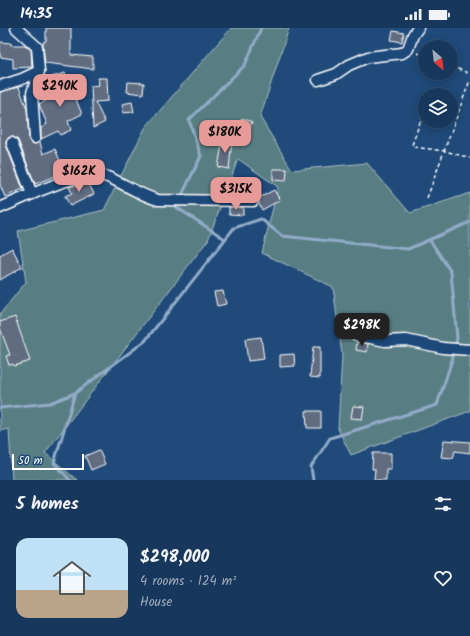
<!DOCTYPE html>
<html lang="en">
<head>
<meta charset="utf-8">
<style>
  body { margin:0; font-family:Kalam,sans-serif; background:#244365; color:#f1f3f6; height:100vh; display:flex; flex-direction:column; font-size:15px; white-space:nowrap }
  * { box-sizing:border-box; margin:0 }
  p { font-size:13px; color:#9eacbb }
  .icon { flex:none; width:22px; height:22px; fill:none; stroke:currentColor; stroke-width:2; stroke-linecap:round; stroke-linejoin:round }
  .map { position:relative; height:452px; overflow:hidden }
  .side { display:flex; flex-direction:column; background:#17385c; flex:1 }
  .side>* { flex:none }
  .needle { width:26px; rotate:152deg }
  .fabs { position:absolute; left:418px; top:12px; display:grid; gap:8px }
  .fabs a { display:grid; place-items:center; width:40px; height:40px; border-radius:50%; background:#17385c; box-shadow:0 2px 10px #0003,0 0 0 1px #365272; font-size:20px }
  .scale { position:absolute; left:12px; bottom:10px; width:72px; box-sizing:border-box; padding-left:4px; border:2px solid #fff; border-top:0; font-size:11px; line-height:14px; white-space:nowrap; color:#fff; -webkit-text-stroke:3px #1f4a7a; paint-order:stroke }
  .price { position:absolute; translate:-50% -34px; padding:0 9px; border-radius:8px; background:#e69b98; color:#111; font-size:13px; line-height:26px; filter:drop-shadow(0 1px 2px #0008) }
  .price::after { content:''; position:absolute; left:50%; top:24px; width:12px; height:9px; margin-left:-6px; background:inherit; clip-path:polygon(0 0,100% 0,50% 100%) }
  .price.selected { background:#222; color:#fff }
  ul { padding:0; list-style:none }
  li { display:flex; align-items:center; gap:12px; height:100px; padding:0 16px }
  li span { display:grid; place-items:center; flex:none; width:112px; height:80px; border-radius:12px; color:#555 }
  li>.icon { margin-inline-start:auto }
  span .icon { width:48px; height:48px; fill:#fffc; stroke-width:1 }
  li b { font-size:17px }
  h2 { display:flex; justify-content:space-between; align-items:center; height:48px; padding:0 16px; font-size:17px }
  .status { display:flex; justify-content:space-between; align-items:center; height:28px; padding:0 20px; background:#17385c; direction:ltr }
  .status svg { height:11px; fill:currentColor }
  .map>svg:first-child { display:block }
</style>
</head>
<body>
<div class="status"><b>14:35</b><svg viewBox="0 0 49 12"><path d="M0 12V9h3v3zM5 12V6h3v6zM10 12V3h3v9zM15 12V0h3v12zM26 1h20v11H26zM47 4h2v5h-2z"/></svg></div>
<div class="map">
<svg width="470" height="452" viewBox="0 0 470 452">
  <rect width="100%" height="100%" fill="#1f4a7a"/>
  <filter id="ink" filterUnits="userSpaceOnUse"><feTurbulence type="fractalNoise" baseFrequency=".025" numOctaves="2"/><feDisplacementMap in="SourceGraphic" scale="8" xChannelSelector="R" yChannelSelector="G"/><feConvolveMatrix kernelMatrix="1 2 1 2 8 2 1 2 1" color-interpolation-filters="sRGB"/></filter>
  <g filter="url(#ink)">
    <!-- green -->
    <polygon fill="#587e83" stroke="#acbec1" points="231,0 289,0 260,89 292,142 367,135 410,185 470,165 470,383 351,427 338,401 342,327 333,259 262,225 278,159 238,131 208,212 45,425 77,452 12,452 9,401 0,403 0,286 26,254 18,203 104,182 145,100"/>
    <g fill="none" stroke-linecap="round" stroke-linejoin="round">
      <!-- stream -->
      <g stroke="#92acc8" stroke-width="3">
        <polyline points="181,169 201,128 189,92 245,37 261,0"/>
        <polyline points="179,174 176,179 225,211"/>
        <polyline points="0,380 50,375 75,365"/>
        <polyline points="70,452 54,435 75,365 145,313 234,200 261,191 282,208 408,221 470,194"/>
        <polyline points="313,452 311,439 330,410 437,377 453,329 457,310 451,244 430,212"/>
      </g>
    </g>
    <!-- building -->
    <g fill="#616d81" stroke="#fff">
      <polygon points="46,0 71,0 71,27 93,29 93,41 45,35 43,17 44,13 46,13"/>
      <polygon points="393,3 404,5 402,14 391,12"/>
      <polygon points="0,14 11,15 11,17 25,17 31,22 32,39 13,40 13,31 0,29"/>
      <polygon points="65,45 82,86 68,93 71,102 60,107 58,103 41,111 41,100 47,96 39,76 57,68 51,49"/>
      <polygon points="98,50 107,50 108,73 95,74 105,94 93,100 91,58 99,57"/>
      <polygon points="128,54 144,55 143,66 127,64"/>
      <polygon points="19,59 27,81 29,113 35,116 40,114 43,126 55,121 65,144 35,156 18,112 13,109 9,109 6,114 6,117 23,161 5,169 0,157 0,64"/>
      <polygon points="132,74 134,84 123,85 122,76"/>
      <polygon points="242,90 252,94 248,102 238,99"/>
      <polygon points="223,111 232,112 229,141 218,139"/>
      <polygon points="273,141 287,141 286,153 273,152"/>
      <polygon points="88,154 94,166 70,178 65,168 72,165 69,159"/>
      <polygon points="274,162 280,172 262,182 259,176 259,170"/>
      <polygon points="229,179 243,179 243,187 229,186"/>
      <polygon points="12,220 22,239 0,252 0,227"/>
      <polygon points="223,263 226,276 217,278 214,264"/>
      <polygon points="15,289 30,333 14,338 13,336 9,337 6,328 10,327 0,300 0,294"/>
      <polygon points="261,309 264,331 248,333 245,311"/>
      <polygon points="357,314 368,316 367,324 356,322"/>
      <polygon points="313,319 320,319 320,350 310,349"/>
      <polygon points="294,326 295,338 280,339 280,327"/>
      <polygon points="353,378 364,379 362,391 351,390"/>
      <polygon points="306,383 321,383 321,400 307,400"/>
      <polygon points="444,412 470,414 470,425 455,423 453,430 441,429"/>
      <polygon points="99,422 105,436 91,442 85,428"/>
      <polygon points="373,425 391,425 391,441 386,441 386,452 374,452 375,441 372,441"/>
    </g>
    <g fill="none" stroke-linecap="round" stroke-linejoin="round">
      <defs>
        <g id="street">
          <polyline points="16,0 37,19 39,43 32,65 35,110"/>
          <polyline points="318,52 336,46 349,37 368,29 402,25 408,21 413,7 418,0"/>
          <polyline points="0,58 22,51 39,43"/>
          <path d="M 32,166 C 52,158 89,140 110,150 C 126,157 140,167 158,172 L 253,173"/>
          <polyline points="0,180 32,166 12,115"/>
          <polyline points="356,307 385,313 406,312 443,320 470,322"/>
        </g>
      </defs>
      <!-- street casing -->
      <use href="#street" stroke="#fff" stroke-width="13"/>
      <!-- path -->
      <g stroke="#fff" stroke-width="1.5" stroke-dasharray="4 3" stroke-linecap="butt">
        <polyline points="417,25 425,28"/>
        <polyline points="451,38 470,46"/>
        <polyline points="425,80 412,117 414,119 445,123 470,130"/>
        <polyline points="427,170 470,52"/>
      </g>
      <!-- street -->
      <use href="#street" stroke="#1f4a7a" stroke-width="10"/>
    </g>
  </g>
</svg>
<div class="fabs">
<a><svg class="needle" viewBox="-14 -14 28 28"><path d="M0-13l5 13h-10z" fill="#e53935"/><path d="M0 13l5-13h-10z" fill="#9eacbb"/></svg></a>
<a><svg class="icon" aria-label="layers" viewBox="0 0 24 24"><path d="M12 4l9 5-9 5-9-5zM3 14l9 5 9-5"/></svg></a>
</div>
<div class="scale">50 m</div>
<b class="price" style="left:60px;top:80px">$290K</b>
<b class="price" style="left:225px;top:126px">$180K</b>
<b class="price" style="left:79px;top:165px">$162K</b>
<b class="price" style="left:236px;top:183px">$315K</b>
<b class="price selected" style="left:362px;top:319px">$298K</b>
</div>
<section class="side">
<h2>5 homes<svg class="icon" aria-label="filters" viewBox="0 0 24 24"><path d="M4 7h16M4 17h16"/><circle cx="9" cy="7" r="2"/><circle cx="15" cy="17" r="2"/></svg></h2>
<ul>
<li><span style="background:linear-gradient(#bfe0f5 65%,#b9a48a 0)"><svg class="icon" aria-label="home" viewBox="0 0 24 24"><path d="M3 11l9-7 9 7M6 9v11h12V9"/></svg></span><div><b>$298,000</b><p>4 rooms · 124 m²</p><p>House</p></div><svg class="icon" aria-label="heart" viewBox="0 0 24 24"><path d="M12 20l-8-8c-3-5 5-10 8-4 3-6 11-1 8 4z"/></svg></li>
</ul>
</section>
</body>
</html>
